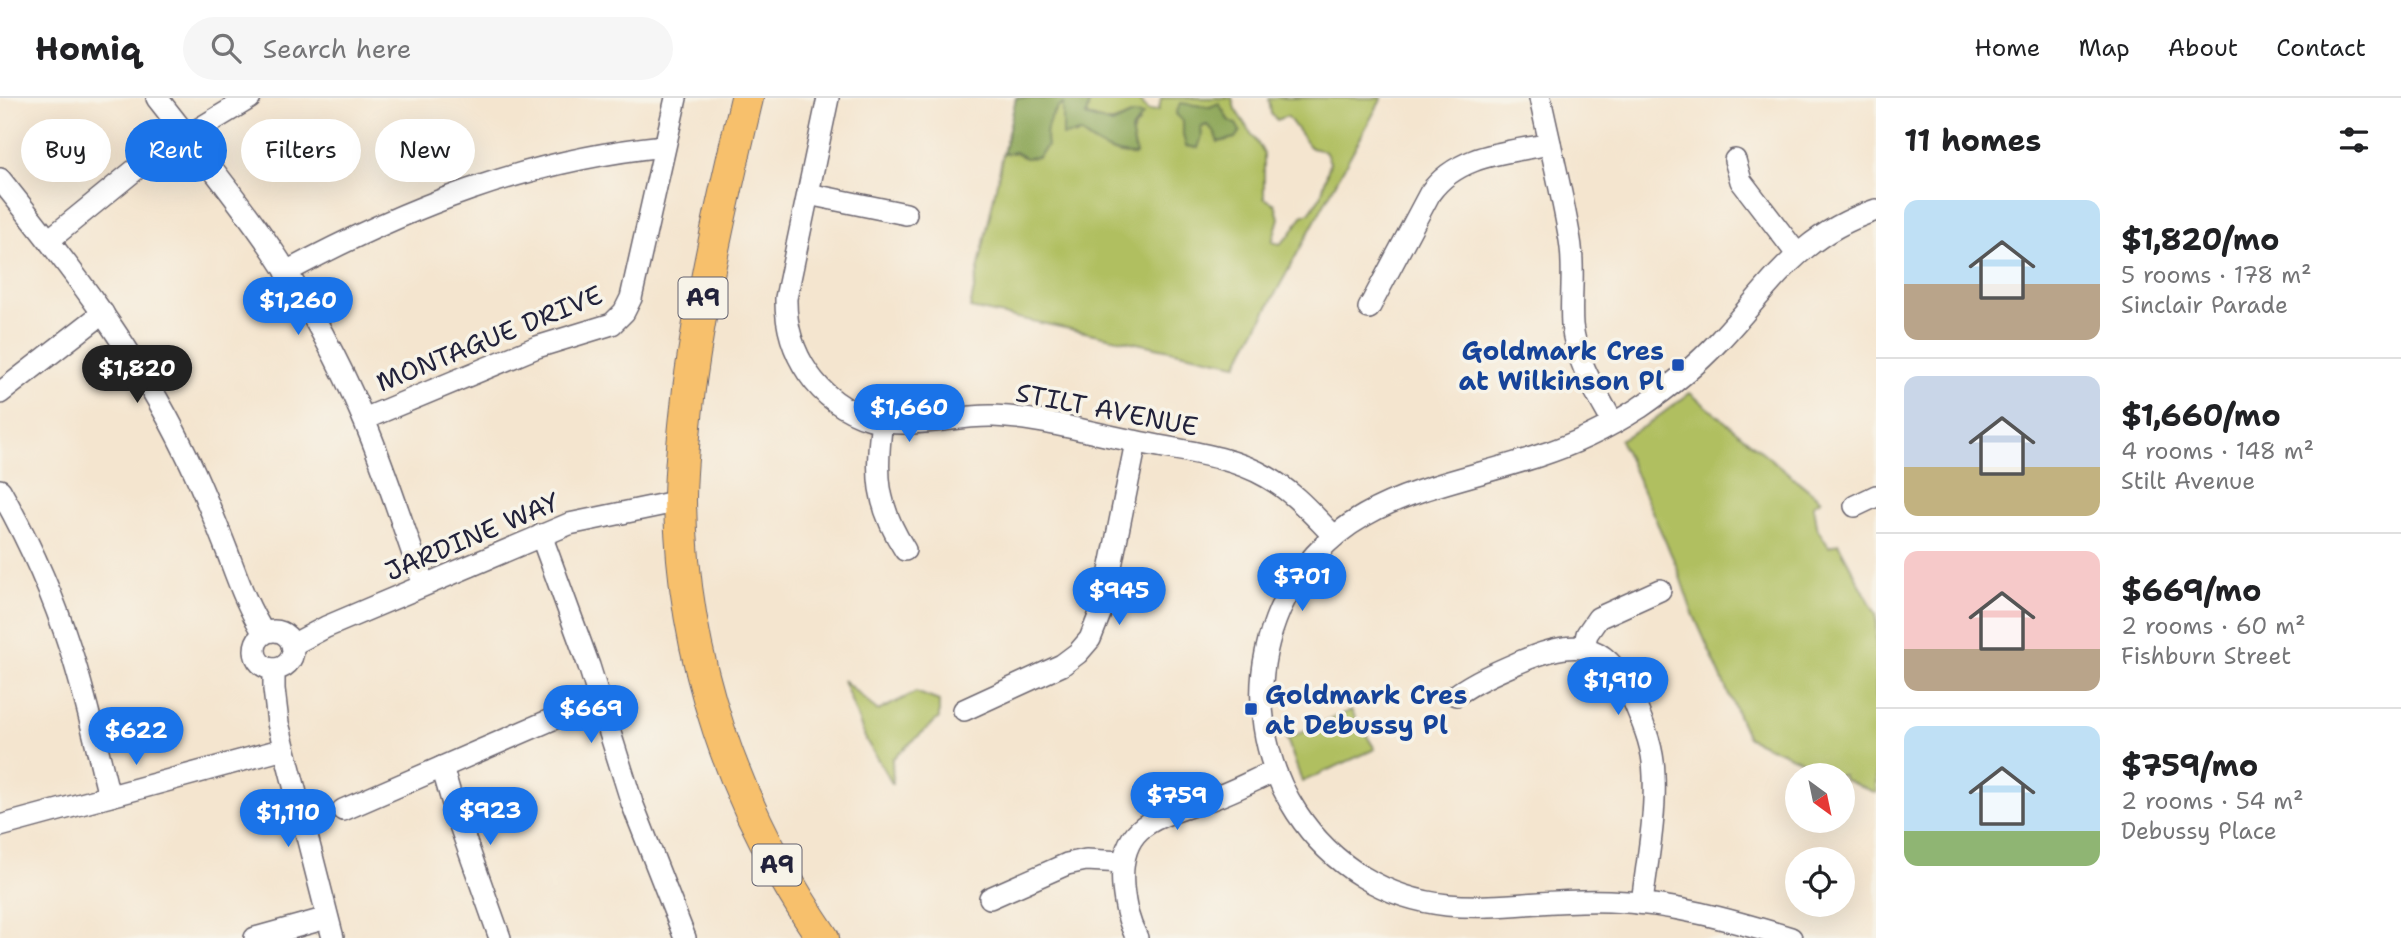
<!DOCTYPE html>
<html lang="en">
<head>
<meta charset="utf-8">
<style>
  body { margin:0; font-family:"Shantell Sans",sans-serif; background:#f6f6f6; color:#202124; height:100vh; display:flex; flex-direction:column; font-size:26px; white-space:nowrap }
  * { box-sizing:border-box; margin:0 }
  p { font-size:23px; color:#757577 }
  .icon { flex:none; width:38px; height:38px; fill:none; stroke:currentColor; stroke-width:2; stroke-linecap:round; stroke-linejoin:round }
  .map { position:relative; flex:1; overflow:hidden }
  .side { display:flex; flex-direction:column; background:#fff; width:525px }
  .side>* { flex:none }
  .banner { position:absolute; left:21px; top:21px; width:665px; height:63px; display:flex; gap:14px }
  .needle { width:46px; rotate:147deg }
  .controls { position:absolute; left:1785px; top:665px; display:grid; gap:14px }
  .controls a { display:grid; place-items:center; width:70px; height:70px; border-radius:50%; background:#fff; box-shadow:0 7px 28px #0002; font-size:35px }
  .price { position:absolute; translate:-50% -60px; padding:0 16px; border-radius:24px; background:#1a73e8; color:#fff; font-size:23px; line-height:46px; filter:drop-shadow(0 2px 4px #0008) }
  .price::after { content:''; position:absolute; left:50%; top:42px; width:21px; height:16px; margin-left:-10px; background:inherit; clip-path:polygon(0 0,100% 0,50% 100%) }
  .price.current { background:#222; color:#fff }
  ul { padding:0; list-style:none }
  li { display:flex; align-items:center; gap:21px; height:175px; padding:0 28px }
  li+li { border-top:2px solid #e0e0e0 }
  li span { display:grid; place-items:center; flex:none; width:196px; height:140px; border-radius:14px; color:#555 }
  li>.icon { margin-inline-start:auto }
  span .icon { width:84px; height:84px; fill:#fffc; stroke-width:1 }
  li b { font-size:30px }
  h2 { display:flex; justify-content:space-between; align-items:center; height:84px; padding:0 28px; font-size:30px }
  .tag { padding:0 24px; border-radius:32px; background:#fff; box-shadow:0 7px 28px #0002; font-size:24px; line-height:63px }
  .tag.current { background:#1a73e8; color:#fff }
  header { display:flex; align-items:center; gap:42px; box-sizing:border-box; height:98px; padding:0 35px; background:#fff; border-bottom:2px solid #e0e0e0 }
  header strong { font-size:33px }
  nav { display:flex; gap:38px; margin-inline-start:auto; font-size:24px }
  .search { width:490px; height:63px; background:#f6f6f6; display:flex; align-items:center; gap:18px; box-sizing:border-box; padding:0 24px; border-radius:38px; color:#757577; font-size:26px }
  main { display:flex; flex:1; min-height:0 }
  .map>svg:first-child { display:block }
</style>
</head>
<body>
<header>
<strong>Homiq</strong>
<div class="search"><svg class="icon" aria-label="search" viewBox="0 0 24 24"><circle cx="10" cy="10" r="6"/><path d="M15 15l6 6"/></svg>Search here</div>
<nav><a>Home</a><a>Map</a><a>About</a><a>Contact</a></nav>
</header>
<main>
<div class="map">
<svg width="1876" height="840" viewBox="0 0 1876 840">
  <rect width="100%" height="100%" fill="#f7f3e8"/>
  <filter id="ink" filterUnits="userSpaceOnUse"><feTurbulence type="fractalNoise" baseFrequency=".0143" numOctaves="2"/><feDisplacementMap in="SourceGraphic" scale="14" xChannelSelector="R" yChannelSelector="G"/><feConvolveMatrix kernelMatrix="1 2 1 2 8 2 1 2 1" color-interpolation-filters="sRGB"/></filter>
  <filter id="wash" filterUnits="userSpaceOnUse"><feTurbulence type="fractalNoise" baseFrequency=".00686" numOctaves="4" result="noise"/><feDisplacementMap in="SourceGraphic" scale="28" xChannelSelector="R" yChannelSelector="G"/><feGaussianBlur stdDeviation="1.57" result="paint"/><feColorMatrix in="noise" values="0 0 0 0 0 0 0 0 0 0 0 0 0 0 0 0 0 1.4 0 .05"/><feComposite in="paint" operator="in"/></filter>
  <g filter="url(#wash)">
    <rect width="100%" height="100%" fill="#f4e5cf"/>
    <!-- green -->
    <g fill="#b0bf61" stroke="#69704e" stroke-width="2" fill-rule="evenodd">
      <path d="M 1090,0 L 1138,0 L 1148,13 L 1159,12 L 1161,0 L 1232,0 L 1235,11 L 1264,55 L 1264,100 L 1275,106 L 1279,120 L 1272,144 L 1280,146 L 1289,138 L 1302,118 L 1309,115 L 1321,98 L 1330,64 L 1325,53 L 1311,50 L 1287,18 L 1277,22 L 1271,16 L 1269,0 L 1382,0 L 1237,266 L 970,210 L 1003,56 L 1015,54 L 1025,60 L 1045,39 L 1047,26 L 1059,8 L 1064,5 L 1065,23 L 1074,38 L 1080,35 C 1096,47 1116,59 1136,57 C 1135,41 1126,39 1139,25 L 1133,16 C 1103,30 1113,23 1086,18 ZM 1198,8 L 1224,13 L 1228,22 L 1236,26 L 1235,40 L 1218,44 L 1214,33 L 1207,27 L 1183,37 L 1183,24 Z"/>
      <polygon points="1690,295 1821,402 1813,407 1816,428 1829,449 1838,445 1876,516 1876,695 1843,681 1843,677 1835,677 1748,640 1691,511 1676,467 1620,342 1648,326"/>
      <polygon points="843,582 878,613 916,594 939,603 939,620 892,661 893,687 866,642"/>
      <polygon points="1351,612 1375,651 1302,684 1287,641"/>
    </g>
    <!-- forest -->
    <g fill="#8ca657" stroke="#576449" stroke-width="2">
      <path d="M 1016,0 L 1090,0 L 1086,18 L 1112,26 L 1133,16 L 1143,17 L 1131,33 L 1136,57 C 1116,58 1096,48 1081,35 L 1063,38 L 1063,6 C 1049,15 1044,32 1047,48 L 1038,59 L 1025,60 L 1015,54 L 1003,56 Z"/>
      <polygon points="1180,5 1210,9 1219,5 1228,22 1236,26 1240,33 1235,40 1218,44 1214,33 1207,27 1201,29 1202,38 1198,50 1186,48 1183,37 1183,24 1176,16"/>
    </g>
  </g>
  <g filter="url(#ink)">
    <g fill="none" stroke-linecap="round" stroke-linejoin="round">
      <defs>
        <g id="minor">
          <path d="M 157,0 C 196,50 237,100 273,153 C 306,202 341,267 364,322 C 387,376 404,432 424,487"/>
          <path d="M 828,0 L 786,200 C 785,254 817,305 871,321 C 910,332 953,317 993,318 C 1040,320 1087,334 1134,343 C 1178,353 1227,356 1267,379 C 1294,394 1313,417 1334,438"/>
          <path d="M 1540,0 C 1550,47 1562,94 1570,142 C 1575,171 1570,198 1572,227 C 1576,263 1596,294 1613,325"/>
          <polyline points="1735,62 1741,83 1797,156"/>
          <path d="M 0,81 C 69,167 137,254 185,354 C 201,386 214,420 227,453 C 238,482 247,509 264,535"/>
          <polyline points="808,96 906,116"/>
          <polyline points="49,142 146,63 250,0"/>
          <path d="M 286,174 C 407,109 527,62 664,48"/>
          <path d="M 1369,210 L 1430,95 C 1458,56 1506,55 1550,46"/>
          <polyline points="0,295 103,215"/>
          <polyline points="364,321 537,249 612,226 624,214 631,200 676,0"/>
          <path d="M 882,323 C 875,375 876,407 905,452"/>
          <path d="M 0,392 C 29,443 53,497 71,553 C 86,600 97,650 109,698"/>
          <polyline points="1855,408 1876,398"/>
          <polyline points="541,437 589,568 632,705 685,840"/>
          <circle cx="274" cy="552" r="19"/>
          <polyline points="292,547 326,529 569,426 680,403"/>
          <polyline points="1584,549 1587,536 1598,520 1660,492"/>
          <polyline points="274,571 274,591 278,625 333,840"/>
          <path d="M 1456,597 C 1477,582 1499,573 1522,563 C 1582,537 1609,546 1635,606 C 1645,630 1654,652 1654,678 C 1656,718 1647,764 1642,805"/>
          <polyline points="964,612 1062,567 1078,555 1090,541 1103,508 1136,344"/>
          <polyline points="442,669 456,716 500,840"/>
          <polyline points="343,712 599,601"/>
          <polyline points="0,728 284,651"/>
          <polyline points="990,800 1067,766 1086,762 1123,764"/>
          <polyline points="255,840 327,820"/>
          <path d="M 1137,840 C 1128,823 1125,808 1123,789 C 1118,725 1156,720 1206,703 C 1230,695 1252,683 1275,673"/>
          <path d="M 1791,840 C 1731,822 1672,805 1609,803 C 1520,799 1446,829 1363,779 C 1309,746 1273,690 1264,628 C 1258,588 1264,548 1280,511 C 1331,398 1435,392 1538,358 C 1573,347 1608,330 1639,310 C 1667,291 1695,269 1719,243 C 1772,187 1797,138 1876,112"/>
        </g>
        <path id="highway" d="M 747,0 C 724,97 702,193 689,291 C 685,328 680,366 680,403 C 682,561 734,710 823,840"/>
      </defs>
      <!-- minor casing -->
      <use href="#minor" stroke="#6c666f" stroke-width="24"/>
      <!-- highway casing -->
      <use href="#highway" stroke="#6c666f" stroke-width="34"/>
      <!-- minor -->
      <use href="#minor" stroke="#fff" stroke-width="21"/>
      <!-- highway -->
      <use href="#highway" stroke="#f7c06c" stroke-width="32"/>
    </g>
  </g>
  <!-- markers -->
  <g fill="#1a4fb4" stroke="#f7f3e8" stroke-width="2.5">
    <rect x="1671" y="260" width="14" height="14" rx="3.5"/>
    <rect x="1244" y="604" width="14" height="14" rx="3.5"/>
  </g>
  <g text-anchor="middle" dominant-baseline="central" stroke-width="7" stroke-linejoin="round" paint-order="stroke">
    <!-- shield labels -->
    <g fill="#f7f3e8" stroke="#62616f" stroke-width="2">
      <rect x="678.5" y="179.5" width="49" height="41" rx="5"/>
      <rect x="752.5" y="746.5" width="49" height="41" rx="5"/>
    </g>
    <g font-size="24" font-weight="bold" fill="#22223b">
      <text x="703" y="200">A9</text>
      <text x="777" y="767">A9</text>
    </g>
    <!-- street labels -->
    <g font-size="26" fill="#22223b" stroke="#f7f3e8">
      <text transform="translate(489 240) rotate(-22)">MONTAGUE DRIVE</text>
      <text transform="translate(1107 311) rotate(11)">STILT AVENUE</text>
      <text transform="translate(472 438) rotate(-23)">JARDINE WAY</text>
    </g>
    <!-- transit labels -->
    <g font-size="26" font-weight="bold" fill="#164399" stroke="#f7f3e8" text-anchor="end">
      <text x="1664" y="252">Goldmark Cres<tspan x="1664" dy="30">at Wilkinson Pl</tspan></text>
      <text x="1265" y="596" text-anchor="start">Goldmark Cres<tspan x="1265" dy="30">at Debussy Pl</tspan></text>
    </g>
  </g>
</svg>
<div class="controls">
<a><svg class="needle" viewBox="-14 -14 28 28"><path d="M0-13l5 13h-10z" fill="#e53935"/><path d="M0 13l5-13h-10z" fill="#757577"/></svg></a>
<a><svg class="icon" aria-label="locate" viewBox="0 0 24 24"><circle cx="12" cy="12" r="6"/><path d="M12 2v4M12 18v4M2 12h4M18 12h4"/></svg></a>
</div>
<b class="price" style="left:298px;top:239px">$1,260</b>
<b class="price current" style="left:137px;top:307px">$1,820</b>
<b class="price" style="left:909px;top:346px">$1,660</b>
<b class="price" style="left:1302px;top:515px">$701</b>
<b class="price" style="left:1119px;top:529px">$945</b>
<b class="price" style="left:1618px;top:619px">$1,910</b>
<b class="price" style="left:591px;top:647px">$669</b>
<b class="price" style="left:136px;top:669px">$622</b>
<b class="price" style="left:1177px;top:734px">$759</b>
<b class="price" style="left:490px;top:749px">$923</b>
<b class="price" style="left:288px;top:751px">$1,110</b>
<div class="banner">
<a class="tag">Buy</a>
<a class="tag current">Rent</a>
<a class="tag">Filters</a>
<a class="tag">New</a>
</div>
</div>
<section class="side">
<h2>11 homes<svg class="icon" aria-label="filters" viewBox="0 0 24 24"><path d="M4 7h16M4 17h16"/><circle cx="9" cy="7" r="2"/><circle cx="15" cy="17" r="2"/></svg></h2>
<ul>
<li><span style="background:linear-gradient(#bfe0f5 60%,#b9a48a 0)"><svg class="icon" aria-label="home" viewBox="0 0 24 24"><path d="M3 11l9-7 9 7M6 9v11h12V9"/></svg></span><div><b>$1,820/mo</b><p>5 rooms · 178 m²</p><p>Sinclair Parade</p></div></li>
<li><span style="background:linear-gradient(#c9d6e8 65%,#c2b280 0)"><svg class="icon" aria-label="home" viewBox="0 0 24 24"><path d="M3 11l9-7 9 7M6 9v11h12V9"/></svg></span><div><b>$1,660/mo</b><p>4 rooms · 148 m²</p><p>Stilt Avenue</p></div></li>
<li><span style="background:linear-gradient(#f6c9c9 70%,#b9a48a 0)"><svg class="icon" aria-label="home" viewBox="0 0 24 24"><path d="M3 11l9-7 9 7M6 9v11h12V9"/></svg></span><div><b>$669/mo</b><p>2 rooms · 60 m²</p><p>Fishburn Street</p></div></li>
<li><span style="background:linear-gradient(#bfe0f5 75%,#8fb573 0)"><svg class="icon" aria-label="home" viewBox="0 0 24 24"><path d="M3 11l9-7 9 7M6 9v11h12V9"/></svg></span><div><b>$759/mo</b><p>2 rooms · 54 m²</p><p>Debussy Place</p></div></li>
</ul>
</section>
</main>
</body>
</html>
